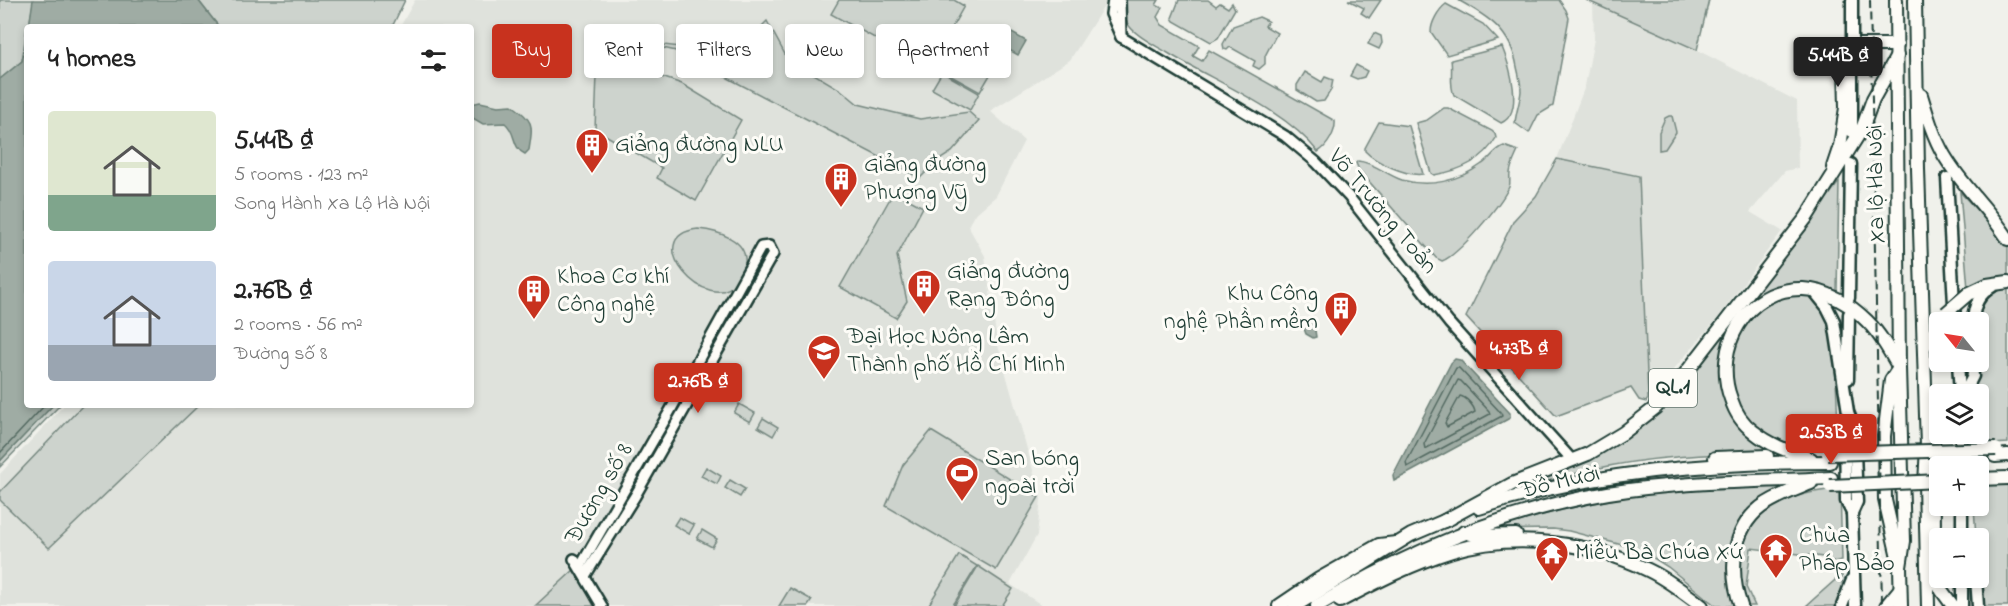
<!DOCTYPE html>
<html lang="en">
<head>
<meta charset="utf-8">
<style>
  body { margin:0; font-family:"Indie Flower",sans-serif; background:#f6f6f6; color:#222; height:100vh; display:flex; flex-direction:column; font-size:22px; white-space:nowrap }
  * { box-sizing:border-box; margin:0 }
  p { font-size:20px; color:#767676 }
  .icon { flex:none; width:33px; height:33px; fill:none; stroke:currentColor; stroke-width:2; stroke-linecap:round; stroke-linejoin:round }
  .map { position:relative; flex:1; overflow:hidden }
  .details { position:absolute; left:24px; top:24px; width:450px; height:384px; display:flex; flex-direction:column; background:#fff; border-radius:6px; box-shadow:0 3px 9px #0003 }
  .details>* { flex:none }
  .banner { position:absolute; left:492px; top:24px; width:570px; height:54px; display:flex; gap:12px }
  .needle { width:39px; rotate:300deg }
  .fabs { position:absolute; left:1929px; top:312px; display:grid; gap:12px }
  .fabs a { display:grid; place-items:center; width:60px; height:60px; border-radius:6px; background:#fff; box-shadow:0 3px 9px #0003; font-size:30px }
  .price { position:absolute; translate:-50% -51px; padding:0 14px; border-radius:6px; background:#c8321e; color:#fff; font-size:20px; line-height:39px; filter:drop-shadow(0 2px 3px #0008) }
  .price::after { content:''; position:absolute; left:50%; top:36px; width:18px; height:14px; margin-left:-9px; background:inherit; clip-path:polygon(0 0,100% 0,50% 100%) }
  .price.active { background:#222; color:#fff }
  ul { padding:0; list-style:none }
  li { display:flex; align-items:center; gap:18px; height:150px; padding:0 24px }
  li span { display:grid; place-items:center; flex:none; width:168px; height:120px; border-radius:6px; color:#555 }
  li>.icon { margin-inline-start:auto }
  span .icon { width:72px; height:72px; fill:#fffc; stroke-width:1 }
  li b { font-size:26px }
  h2 { display:flex; justify-content:space-between; align-items:center; height:72px; padding:0 24px; font-size:26px }
  .pill { padding:0 21px; border-radius:6px; background:#fff; box-shadow:0 3px 9px #0003; font-size:21px; line-height:54px }
  .pill.active { background:#c8321e; color:#fff }
  .map>svg:first-child { display:block }
</style>
</head>
<body>
<div class="map">
<svg width="2008" height="606" viewBox="0 0 2008 606">
  <rect width="100%" height="100%" fill="#f0f1eb"/>
  <filter id="ink" filterUnits="userSpaceOnUse"><feTurbulence type="fractalNoise" baseFrequency=".0167" numOctaves="2"/><feDisplacementMap in="SourceGraphic" scale="12" xChannelSelector="R" yChannelSelector="G"/><feConvolveMatrix kernelMatrix="1 2 1 2 8 2 1 2 1" color-interpolation-filters="sRGB"/></filter>
  <g filter="url(#ink)">
    <!-- built -->
    <g fill="#dfe2dc">
      <polygon points="415,0 1108,0 1070,60 990,111 1024,141 996,196 974,215 968,226 985,256 997,342 1041,499 1037,535 1010,584 1043,606 0,606 0,474 64,405 471,405 471,27 400,27"/>
      <polygon points="1593,3 1697,50 1797,101 1798,168 1785,171 1750,212 1782,231 1717,319 1648,399 1639,176 1557,159 1585,86 1594,39"/>
    </g>
    <!-- green -->
    <g fill="#cdd3cd" stroke="#768880" stroke-width="1.5">
      <polygon points="0,0 33,0 33,4 29,27 27,27 22,61 0,79"/>
      <polygon points="198,0 405,0 392,27 219,27"/>
      <polygon points="839,0 954,0 964,6 929,68 831,14"/>
      <path d="M 1123,0 L 1159,0 L 1156,5 L 1162,8 L 1157,17 L 1162,25 L 1199,46 L 1193,56 L 1202,61 L 1209,50 L 1335,121 C 1336,131 1328,146 1318,152 C 1284,108 1215,82 1168,53 C 1155,45 1139,38 1130,27 C 1123,19 1124,10 1123,0 Z"/>
      <polygon points="1179,0 1208,0 1216,6 1220,3 1228,8 1232,3 1235,9 1218,38 1211,42 1174,21 1172,18"/>
      <polygon points="1348,0 1381,0 1369,18 1361,13 1364,8"/>
      <path d="M 1458,0 L 1559,0 L 1566,10 L 1569,18 L 1553,106 L 1538,115 L 1529,133 L 1515,123 C 1516,112 1520,102 1521,91 C 1521,83 1519,75 1517,67 C 1511,31 1489,17 1458,0 Z"/>
      <polygon points="1586,0 1709,0 1697,50"/>
      <path d="M 1446,4 L 1483,24 L 1498,40 L 1447,55 L 1431,32 C 1431,23 1438,10 1446,4 Z"/>
      <polygon points="1259,17 1268,21 1265,26 1277,33 1265,56 1265,64 1259,69 1253,66 1255,61 1230,47 1227,50 1224,49 1223,44 1233,26"/>
      <polygon points="767,21 787,58 841,90 858,104 920,119 969,112 979,121 952,152 936,162 920,178 676,51 654,46 655,44 724,52 746,42"/>
      <polygon points="1374,33 1381,36 1382,43 1379,49 1368,44"/>
      <polygon points="962,36 1000,57 990,74 953,53"/>
      <path d="M 1502,47 C 1509,64 1525,113 1501,123 L 1454,95 C 1449,84 1453,72 1451,60 Z"/>
      <polygon points="952,54 990,75 980,92 942,71"/>
      <polygon points="1356,65 1367,71 1364,77 1357,79 1350,76"/>
      <polygon points="942,72 979,93 970,110 932,89"/>
      <polygon points="1305,72 1322,82 1325,77 1333,80 1331,90 1324,101 1316,102 1297,90 1297,85"/>
      <polygon points="629,73 656,75 682,84 741,120 696,201 657,178 662,168 595,129 597,74"/>
      <path d="M 1444,108 L 1448,108 L 1492,131 L 1495,134 L 1496,138 C 1483,161 1459,171 1434,175 L 1431,173 L 1416,123 L 1427,120 Z"/>
      <polygon points="1669,116 1672,116 1676,132 1665,149 1659,150 1659,132 1665,118"/>
      <path d="M 1379,122 L 1409,126 L 1423,174 C 1408,177 1375,162 1365,151 L 1365,148 Z"/>
      <path d="M 1504,146 L 1518,151 C 1515,158 1511,165 1510,173 C 1509,179 1511,183 1509,187 C 1501,204 1459,255 1442,261 L 1436,258 L 1359,170 L 1356,163 L 1358,161 C 1373,162 1387,175 1402,180 C 1429,188 1459,181 1482,164 C 1490,159 1495,149 1504,146 Z"/>
      <polygon points="1557,159 1639,176 1648,399 1646,402 1639,400 1631,388 1556,416 1466,317 1514,220 1536,196"/>
      <path d="M 1839,182 L 1837,291 L 1821,286 L 1774,290 C 1762,301 1732,327 1725,340 C 1717,356 1717,382 1725,398 C 1732,412 1762,444 1775,452 C 1713,454 1650,456 1590,470 C 1563,476 1537,484 1510,492 L 1510,491 L 1612,444 L 1739,313 Z"/>
      <polygon points="1960,192 2008,244 2008,278 1968,289"/>
      <polygon points="897,193 923,207 897,256 907,301 896,318 840,287 892,195"/>
      <path d="M 698,229 C 717,231 748,239 745,264 C 744,271 741,276 737,281 C 709,320 636,236 698,229 Z"/>
      <polygon points="2008,287 2008,443 1974,445 1974,434 1978,434 1978,394 1974,394 1975,362 1978,362 1978,322 1976,322 1976,305 1996,289"/>
      <path d="M 1795,295 L 1812,296 L 1829,318 L 1835,355 L 1839,450 C 1818,450 1791,450 1772,439 C 1708,401 1720,309 1795,295 Z"/>
      <polygon points="739,404 755,413 750,422 734,413"/>
      <polygon points="53,405 60,405 0,467 0,461"/>
      <polygon points="83,405 199,405 49,548 0,500 0,492"/>
      <polygon points="763,418 778,427 773,436 758,427"/>
      <polygon points="931,431 1039,497 996,570 886,506 903,465"/>
      <polygon points="706,467 721,476 717,484 701,476"/>
      <polygon points="730,480 745,489 740,497 725,488"/>
      <polygon points="1979,484 2008,484 2008,606 1981,606 1978,538 1976,538 1974,506 1978,506"/>
      <path d="M 1766,486 L 1793,486 L 1739,530 L 1737,606 L 1716,606 L 1668,567 L 1652,557 L 1626,546 L 1569,531 L 1553,529 L 1491,530 C 1548,512 1606,498 1665,492 C 1699,489 1733,488 1766,486 Z"/>
      <path d="M 1840,489 L 1842,560 L 1832,562 L 1823,557 L 1751,548 L 1746,587 L 1755,606 L 1747,606 C 1741,592 1738,577 1740,561 C 1747,507 1793,492 1840,489 Z"/>
      <polygon points="679,517 694,525 689,534 674,525"/>
      <polygon points="702,530 717,539 712,547 697,539"/>
      <polygon points="959,555 977,566 955,602 952,606 928,606"/>
      <polygon points="978,566 1013,589 1002,606 954,606"/>
      <polygon points="575,569 594,606 535,606"/>
      <polygon points="1842,574 1843,606 1806,606"/>
      <polygon points="790,588 812,600 808,606 779,606"/>
    </g>
    <!-- water -->
    <g fill="#9faca4" stroke="#6c8077" stroke-width="1.5">
      <polygon points="33,0 198,0 219,27 29,27"/>
      <polygon points="1003,28 1026,41 1018,55 995,42"/>
      <polygon points="27,37 27,405 53,405 0,461 0,79 22,61"/>
      <path d="M 480,102 L 498,106 L 512,105 C 534,121 533,124 529,150 L 525,154 C 511,147 517,133 505,123 L 483,124 L 471,117 L 471,104 Z"/>
      <polygon points="1313,317 1316,337 1313,338 1306,334 1303,326 1305,321"/>
      <polygon points="1455,359 1460,360 1510,413 1510,418 1394,481 1393,475 1451,363"/>
    </g>
    <g fill="none" stroke-linecap="round" stroke-linejoin="round">
      <!-- shore -->
      <g stroke="#526961" stroke-width="1.5">
        <polygon points="1456,368 1459,368 1501,413 1502,416 1407,467 1406,463"/>
        <polygon points="1458,380 1461,381 1489,411 1490,414 1425,449 1424,444"/>
        <path d="M 1460,396 C 1466,397 1474,406 1475,412 L 1447,427 L 1445,423 Z"/>
        <polyline points="0,453 45,405"/>
      </g>
      <defs>
        <g id="tertiary">
          <polyline points="1113,0 1111,14 1121,37 1285,136 1316,162 1349,197 1449,323 1573,461"/>
          <polyline points="1120,0 1121,37"/>
          <polyline points="574,559 602,606"/>
          <polyline points="580,567 670,411 761,247 769,246 773,254 770,259 635,496 585,576"/>
        </g>
        <g id="secondary">
          <polyline points="1852,132 1852,0"/>
          <polyline points="1947,178 1955,322"/>
          <polyline points="1814,291 1827,307 1834,321 1848,412 1854,427 1857,502 1852,513 1855,606"/>
          <polyline points="1849,298 1851,164"/>
          <path d="M 1973,322 C 1974,305 1978,295 1993,286"/>
          <polyline points="1958,362 1960,394"/>
          <polyline points="1848,379 1849,314"/>
          <polyline points="1964,394 1973,376 1972,362"/>
          <polyline points="1848,413 1845,425 1846,501 1852,513"/>
          <polyline points="1961,434 1961,466"/>
          <polyline points="1962,506 1962,538"/>
          <polyline points="1976,578 1978,606"/>
          <polyline points="1842,606 1852,580"/>
          <polyline points="1962,606 1962,578"/>
        </g>
        <g id="primary">
          <polyline points="1899,368 1891,380 1884,436 1885,500 1900,566"/>
          <polyline points="1926,396 1933,406 1934,535 1928,543"/>
        </g>
        <g id="trunk">
          <polyline points="1896,0 1899,368 1904,541 1900,567 1901,606"/>
          <polyline points="1915,0 1918,169 1927,446 1925,484 1928,606"/>
          <path d="M 1921,95 C 1927,115 1933,136 1944,155 C 1962,186 1989,209 2008,239"/>
          <polyline points="1833,167 1840,146 1846,108 1845,62 1853,45 1897,45"/>
          <polyline points="1968,294 1987,285 2008,282"/>
          <polyline points="1925,346 1940,323"/>
          <polyline points="1995,456 2008,455"/>
          <polyline points="1715,458 1767,456"/>
          <path d="M 1811,459 C 1791,452 1771,446 1754,432 C 1743,424 1735,412 1731,399 C 1712,349 1746,287 1803,289 C 1827,290 1850,304 1867,321 C 1880,334 1889,350 1898,366"/>
          <polyline points="1978,479 2008,478"/>
          <path d="M 1479,508 C 1592,471 1712,462 1830,462"/>
          <polyline points="1444,521 1512,484 1588,454 1623,433 1655,408 1675,387 1806,218 1862,129 1873,99 1897,56"/>
          <polyline points="1464,532 1478,536 1516,535"/>
          <polyline points="1930,567 1942,591 1953,606"/>
          <path d="M 1340,601 C 1376,582 1413,563 1452,551 C 1516,532 1590,542 1648,570 C 1667,579 1685,593 1702,606"/>
          <polyline points="1279,606 1319,579 1379,545 1396,543"/>
          <polyline points="1295,606 1411,535 1451,518"/>
          <path d="M 1317,606 C 1407,552 1504,511 1608,493 C 1682,481 1757,482 1831,478"/>
          <path d="M 1741,606 C 1729,573 1731,530 1761,507 C 1776,496 1794,490 1811,483"/>
          <polyline points="1886,606 1900,589"/>
        </g>
      </defs>
      <!-- tertiary casing -->
      <use href="#tertiary" stroke="#1f3d34" stroke-width="14"/>
      <!-- secondary casing -->
      <use href="#secondary" stroke="#1f3d34" stroke-width="15"/>
      <!-- primary casing -->
      <use href="#primary" stroke="#1f3d34" stroke-width="16"/>
      <!-- trunk casing -->
      <use href="#trunk" stroke="#1f3d34" stroke-width="16"/>
      <!-- tertiary -->
      <use href="#tertiary" stroke="#fdfcf7" stroke-width="9"/>
      <!-- secondary -->
      <use href="#secondary" stroke="#fdfcf7" stroke-width="10"/>
      <!-- primary -->
      <use href="#primary" stroke="#fdfcf7" stroke-width="12"/>
      <!-- trunk -->
      <use href="#trunk" stroke="#fdfcf7" stroke-width="12"/>
      <!-- rail -->
      <polyline stroke="#1f3d34" stroke-width="2" stroke-dasharray="9 4.5" stroke-linecap="butt" points="1870,0 1882,606"/>
      <defs>
        <g id="trunk-bridge">
          <polyline points="1946,313 1968,294"/>
          <polyline points="1828,454 1996,449"/>
          <polyline points="1830,486 1940,481"/>
        </g>
      </defs>
      <!-- trunk-bridge casing -->
      <use href="#trunk-bridge" stroke="#1f3d34" stroke-width="16" stroke-linecap="butt"/>
      <!-- trunk-bridge -->
      <use href="#trunk-bridge" stroke="#fdfcf7" stroke-width="12"/>
    </g>
  </g>
  <!-- icons -->
  <defs>
    <symbol id="building-pin" viewBox="-11 -11 22 30"><path d="M0 17L-7.5 6A9.5 9.5 0 1 1 7.5 6Z" fill="#c8321e" stroke="#fdfcf7"/><path d="M-4-6H4V6H1V3H-1V6H-4ZM-2.5-4.3h1.7v1.8h-1.7ZM.8-4.3h1.7v1.8H.8ZM-2.5-1h1.7V.8h-1.7ZM.8-1h1.7V.8H.8Z" fill="#fff"/></symbol>
    <symbol id="university-pin" viewBox="-11 -11 22 30"><path d="M0 17L-7.5 6A9.5 9.5 0 1 1 7.5 6Z" fill="#c8321e" stroke="#fdfcf7"/><path d="M0-5L7-2L0 1L-7-2ZM-4 1L0 2.5L4 1V4Q0 6-4 4Z" fill="#fff"/></symbol>
    <symbol id="stadium-pin" viewBox="-11 -11 22 30"><path d="M0 17L-7.5 6A9.5 9.5 0 1 1 7.5 6Z" fill="#c8321e" stroke="#fdfcf7"/><path d="M0-5a6.5 5 0 1 0 0 10a6.5 5 0 1 0 0-10ZM-3.5-1.8h7v3.6h-7Z" fill="#fff"/></symbol>
    <symbol id="temple-pin" viewBox="-11 -11 22 30"><path d="M0 17L-7.5 6A9.5 9.5 0 1 1 7.5 6Z" fill="#c8321e" stroke="#fdfcf7"/><path d="M0-6L5-2H3V0L6.5 2.5H4V6H1.5V3h-3V6H-4V2.5H-6.5L-3 0V-2H-5Z" fill="#fff"/></symbol>
  </defs>
  <g fill-rule="evenodd">
    <use href="#building-pin" x="573" y="126" width="38" height="52"/>
    <use href="#building-pin" x="822" y="160" width="38" height="52"/>
    <use href="#building-pin" x="905" y="267" width="38" height="52"/>
    <use href="#building-pin" x="515" y="272" width="38" height="52"/>
    <use href="#building-pin" x="1322" y="289" width="38" height="52"/>
    <use href="#university-pin" x="805" y="332" width="38" height="52"/>
    <use href="#stadium-pin" x="943" y="454" width="38" height="52"/>
    <use href="#temple-pin" x="1757" y="531" width="38" height="52"/>
    <use href="#temple-pin" x="1533" y="534" width="38" height="52"/>
  </g>
  <g text-anchor="middle" dominant-baseline="central" stroke-width="6" stroke-linejoin="round" paint-order="stroke">
    <!-- shield labels -->
    <rect fill="#fdfcf7" stroke="#62766e" stroke-width="1.5" x="1649" y="369" width="48" height="38" rx="4.5"/>
    <g font-size="22" font-weight="bold" fill="#1f3d34">
      <text x="1673" y="388">QL.1</text>
    </g>
    <!-- poi labels -->
    <g font-size="24" fill="#1f3d34" stroke="#fdfcf7" text-anchor="start">
      <text x="615" y="145">Giảng đường NLU</text>
      <text x="864" y="165">Giảng đường<tspan x="864" dy="28">Phượng Vỹ</tspan></text>
      <text x="947" y="272">Giảng đường<tspan x="947" dy="28">Rạng Đông</tspan></text>
      <text x="557" y="277">Khoa Cơ khí<tspan x="557" dy="28">Công nghệ</tspan></text>
      <text x="1318" y="294" text-anchor="end">Khu Công<tspan x="1318" dy="28">nghệ Phần mềm</tspan></text>
      <text x="847" y="337">Đại Học Nông Lâm<tspan x="847" dy="28">Thành phố Hồ Chí Minh</tspan></text>
      <text x="985" y="459">San bóng<tspan x="985" dy="28">ngoài trời</tspan></text>
      <text x="1799" y="536">Chùa<tspan x="1799" dy="28">Pháp Bảo</tspan></text>
      <text x="1575" y="553">Miễu Bà Chúa Xứ</text>
    </g>
    <!-- street labels -->
    <g font-size="24" fill="#1f3d34" stroke="#fdfcf7">
      <text transform="translate(1877 184) rotate(-91)">Xa lộ Hà Nội</text>
      <text transform="translate(1382 212) rotate(50)">Võ Trường Toản</text>
      <text transform="translate(1560 483) rotate(-13)">Đỗ Mười</text>
      <text transform="translate(600 494) rotate(-60)">Đường số 8</text>
    </g>
  </g>
</svg>
<div class="fabs">
<a><svg class="needle" viewBox="-14 -14 28 28"><path d="M0-13l5 13h-10z" fill="#e53935"/><path d="M0 13l5-13h-10z" fill="#767676"/></svg></a>
<a><svg class="icon" aria-label="layers" viewBox="0 0 24 24"><path d="M12 4l9 5-9 5-9-5zM3 14l9 5 9-5"/></svg></a>
<a>+</a>
<a>−</a>
</div>
<b class="price active" style="left:1838px;top:88px">5.44B ₫</b>
<b class="price" style="left:1519px;top:381px">4.73B ₫</b>
<b class="price" style="left:698px;top:414px">2.76B ₫</b>
<b class="price" style="left:1831px;top:465px">2.53B ₫</b>
<div class="banner">
<a class="pill active">Buy</a>
<a class="pill">Rent</a>
<a class="pill">Filters</a>
<a class="pill">New</a>
<a class="pill">Apartment</a>
</div>
<section class="details">
<h2>4 homes<svg class="icon" aria-label="filters" viewBox="0 0 24 24"><path d="M4 7h16M4 17h16"/><circle cx="9" cy="7" r="2"/><circle cx="15" cy="17" r="2"/></svg></h2>
<ul>
<li><span style="background:linear-gradient(#dfe7d0 70%,#7fa58c 0)"><svg class="icon" aria-label="home" viewBox="0 0 24 24"><path d="M3 11l9-7 9 7M6 9v11h12V9"/></svg></span><div><b>5.44B ₫</b><p>5 rooms · 123 m²</p><p>Song Hành Xa Lộ Hà Nội</p></div></li>
<li><span style="background:linear-gradient(#c9d6e8 70%,#9aa5b1 0)"><svg class="icon" aria-label="home" viewBox="0 0 24 24"><path d="M3 11l9-7 9 7M6 9v11h12V9"/></svg></span><div><b>2.76B ₫</b><p>2 rooms · 56 m²</p><p>Đường số 8</p></div></li>
</ul>
</section>
</div>
</body>
</html>
